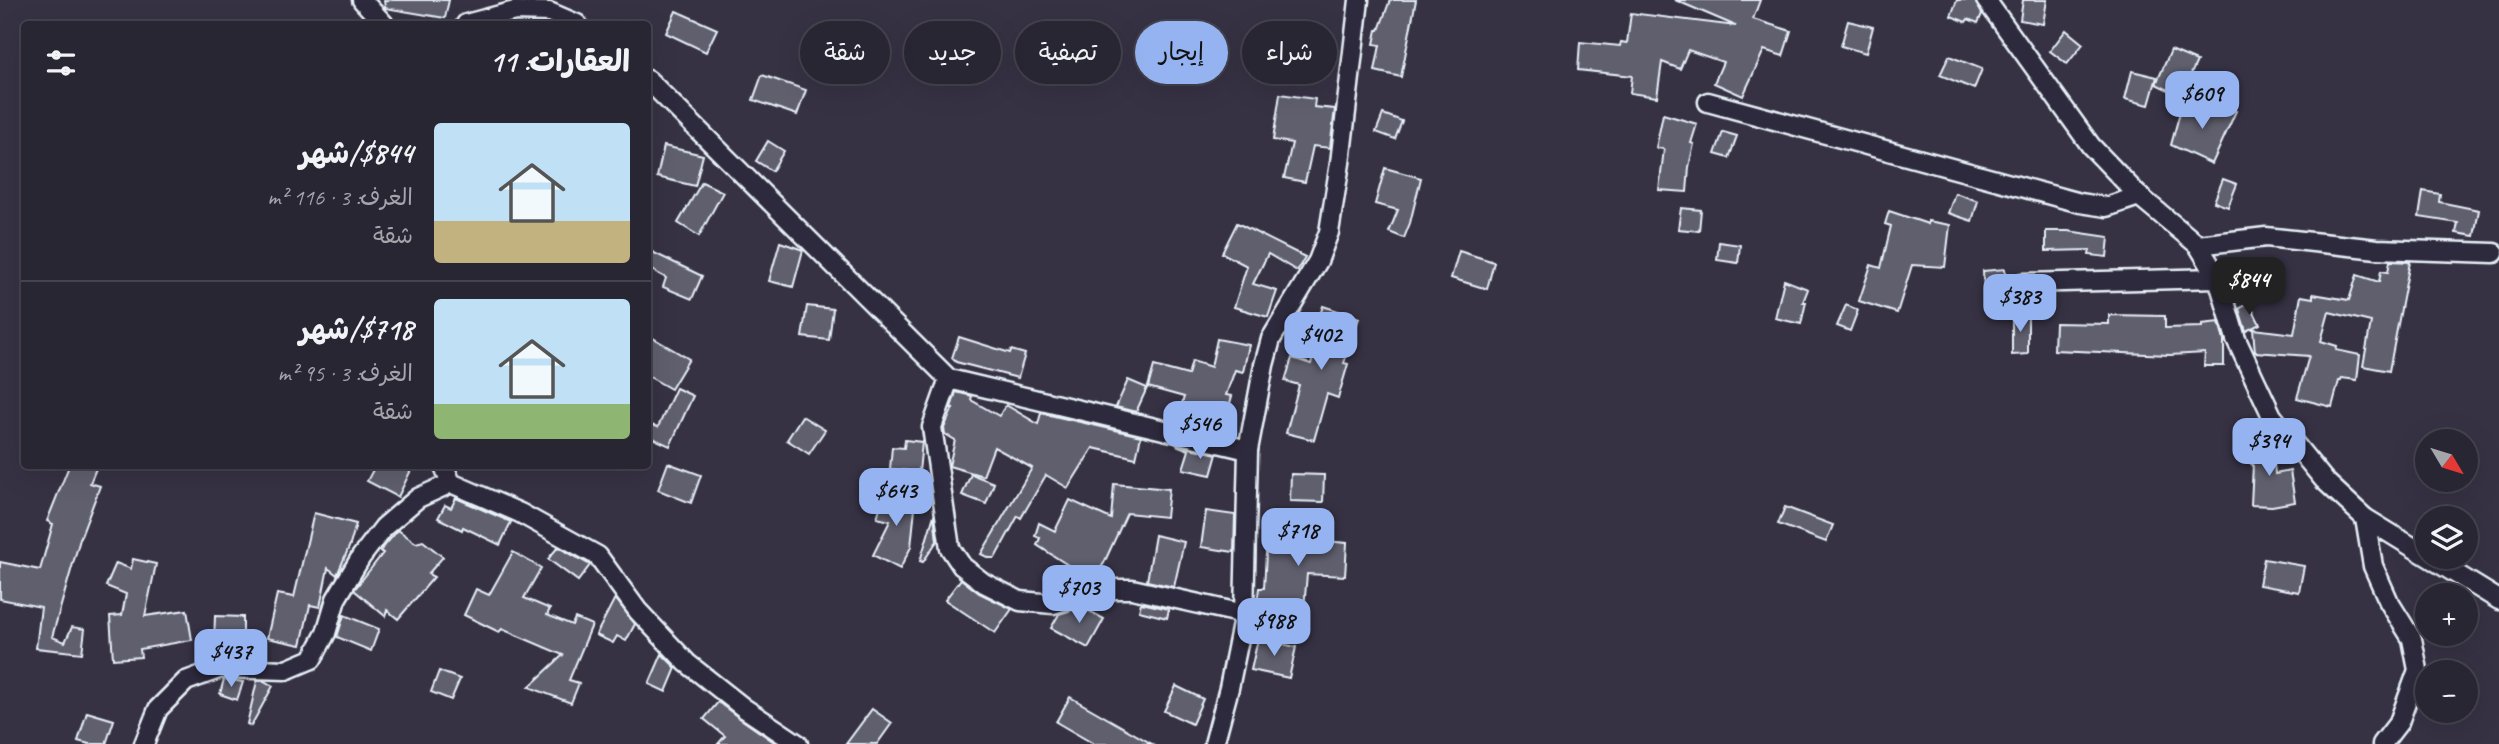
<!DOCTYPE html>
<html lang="ar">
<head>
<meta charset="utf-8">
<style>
  body { margin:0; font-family:Caveat,"Playpen Sans Arabic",sans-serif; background:#34323f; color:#f1f3f6; direction:rtl; height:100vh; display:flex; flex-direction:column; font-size:26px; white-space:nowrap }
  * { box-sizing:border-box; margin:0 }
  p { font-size:23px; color:#a5a5ac }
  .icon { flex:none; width:38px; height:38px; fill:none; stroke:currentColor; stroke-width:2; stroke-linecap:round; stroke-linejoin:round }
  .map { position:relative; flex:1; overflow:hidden; direction:ltr }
  .details { position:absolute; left:21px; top:21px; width:630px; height:448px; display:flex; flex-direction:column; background:#282633; border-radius:7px; box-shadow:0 7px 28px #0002,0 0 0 2px #44434e; direction:rtl }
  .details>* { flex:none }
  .guide { position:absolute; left:672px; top:21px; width:665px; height:63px; direction:rtl; display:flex; gap:14px }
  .needle { width:46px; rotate:128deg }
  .tools { position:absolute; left:2415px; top:429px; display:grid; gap:14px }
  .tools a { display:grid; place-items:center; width:63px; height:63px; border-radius:50%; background:#282633; box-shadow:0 7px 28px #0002,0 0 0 2px #44434e; font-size:35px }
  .price { position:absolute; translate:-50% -60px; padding:0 16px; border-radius:14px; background:#95b2f1; color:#111; font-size:23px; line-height:46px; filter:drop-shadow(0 2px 4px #0008) }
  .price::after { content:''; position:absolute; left:50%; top:42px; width:21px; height:16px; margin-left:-10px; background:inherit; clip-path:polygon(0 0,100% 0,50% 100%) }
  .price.on { background:#222; color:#fff }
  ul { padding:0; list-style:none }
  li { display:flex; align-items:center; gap:21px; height:175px; padding:0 21px }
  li+li { border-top:2px solid #44434e }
  li span { display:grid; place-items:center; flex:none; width:196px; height:140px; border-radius:7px; color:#555 }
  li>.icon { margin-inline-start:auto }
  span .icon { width:84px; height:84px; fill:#fffc; stroke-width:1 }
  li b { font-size:30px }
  h2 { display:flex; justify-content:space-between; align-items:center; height:84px; padding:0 21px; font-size:30px }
  .chip { padding:0 24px; border-radius:32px; background:#282633; box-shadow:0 7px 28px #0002,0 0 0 2px #44434e; font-size:24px; line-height:63px }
  .chip.on { background:#95b2f1; color:#111 }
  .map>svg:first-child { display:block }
</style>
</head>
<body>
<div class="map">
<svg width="2499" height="744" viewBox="0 0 2499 744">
  <rect width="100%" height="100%" fill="#363244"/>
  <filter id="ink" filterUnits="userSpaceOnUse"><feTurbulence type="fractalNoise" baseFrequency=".0143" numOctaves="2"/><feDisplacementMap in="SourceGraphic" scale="14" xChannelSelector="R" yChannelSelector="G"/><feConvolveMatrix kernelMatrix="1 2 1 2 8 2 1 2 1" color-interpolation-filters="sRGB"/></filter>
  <g filter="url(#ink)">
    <!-- building -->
    <g fill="#605e6e" stroke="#e8f1f8" stroke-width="2">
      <polygon points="384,0 449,0 445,18 385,8"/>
      <polygon points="1390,0 1416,0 1401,77 1375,71 1380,45 1374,44 1377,30 1379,30"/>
      <polygon points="1675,0 1760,0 1753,19 1791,31 1783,56 1764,50 1743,96 1714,83 1723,62 1688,50 1680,69 1662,62 1657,97 1630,93 1632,76 1578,70 1580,42 1620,46 1621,42 1627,43 1631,13 1736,26"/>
      <polygon points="1957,0 1975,0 1982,14 1978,23 1968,19 1966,22 1951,16"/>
      <polygon points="2023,0 2047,0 2043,24 2020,20"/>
      <polygon points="676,11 717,29 706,52 666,33"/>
      <polygon points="1848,21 1873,27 1866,53 1841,46"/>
      <polygon points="2066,30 2083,44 2067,64 2050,51"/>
      <polygon points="2171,50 2197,61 2181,96 2156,84"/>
      <polygon points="1949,56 1982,69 1974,89 1940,75"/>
      <polygon points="2132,71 2157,77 2149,105 2125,99"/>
      <polygon points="762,75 806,90 797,115 753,100"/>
      <polygon points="1280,94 1315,99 1314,107 1335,109 1330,148 1313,146 1305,182 1284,178 1292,143 1273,140"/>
      <polygon points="2217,103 2236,111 2212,164 2171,145 2182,105 2213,113"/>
      <polygon points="1383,114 1402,121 1395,139 1376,132"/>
      <polygon points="1663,114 1697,124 1691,143 1694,144 1689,167 1687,192 1659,190 1664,149 1656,148"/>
      <polygon points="1723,132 1737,136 1729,158 1715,154"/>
      <polygon points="768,141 784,151 772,171 756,161"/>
      <polygon points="664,146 703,155 695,186 657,177"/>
      <polygon points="1385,168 1421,178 1410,223 1404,238 1389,232 1398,210 1375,204"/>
      <polygon points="2223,179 2237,184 2228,207 2214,202"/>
      <polygon points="702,182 723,192 699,236 678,223"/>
      <polygon points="2423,191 2440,194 2439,202 2479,210 2474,236 2456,233 2458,223 2419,217"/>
      <polygon points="1955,193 1978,201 1972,221 1948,213"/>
      <polygon points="1681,208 1701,210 1699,231 1678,229"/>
      <polygon points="1889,211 1928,224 1928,221 1950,225 1945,267 1912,265 1897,313 1859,301 1871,265 1881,268 1891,226 1885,224"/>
      <polygon points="1237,223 1305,257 1297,271 1268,254 1253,284 1277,291 1268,317 1234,307 1247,266 1222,253"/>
      <polygon points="2046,231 2068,231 2109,237 2107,257 2089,255 2090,250 2046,251"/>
      <polygon points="780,242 803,250 793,287 769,281"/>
      <polygon points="1719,242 1740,245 1738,263 1717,260"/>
      <polygon points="648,250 702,276 692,299 663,287 666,278 648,268"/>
      <polygon points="1459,251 1494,262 1487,289 1451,278"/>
      <polygon points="2390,261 2410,262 2389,371 2363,366 2371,322 2329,312 2321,341 2337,346 2336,350 2360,355 2357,380 2342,378 2341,381 2339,381 2332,407 2297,398 2309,356 2255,352 2253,329 2294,334 2301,296 2313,298 2313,294 2349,300 2357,275 2379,282 2381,271 2388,272"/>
      <polygon points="2005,269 2006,290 1984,292 1983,271"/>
      <polygon points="1784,280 1808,289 1803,302 1806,302 1801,324 1775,318"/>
      <polygon points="2249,303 2260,324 2246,331 2239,309"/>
      <polygon points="1846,305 1858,310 1850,331 1837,326"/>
      <polygon points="807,306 833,309 829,340 802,337"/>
      <polygon points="1323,306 1359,318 1344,363 1348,364 1338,398 1327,394 1314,440 1286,433 1299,385 1285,381 1292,358 1311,364 1320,334 1314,332"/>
      <polygon points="2012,314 2028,314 2028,354 2012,355"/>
      <polygon points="2109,315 2165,316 2165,328 2202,327 2202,324 2219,322 2224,340 2224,366 2204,366 2205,353 2170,355 2054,350 2055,323 2109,324"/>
      <polygon points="648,335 689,359 671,389 648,376"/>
      <polygon points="959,337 1010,353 1011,350 1025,354 1018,378 956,362 952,358"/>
      <polygon points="1217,339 1249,345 1243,372 1235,370 1226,395 1232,396 1222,432 1182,423 1185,411 1180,410 1184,397 1148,387 1154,366 1188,375 1192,361 1211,367"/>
      <polygon points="1128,380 1147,388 1136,412 1116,407"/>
      <polygon points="676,388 693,396 670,446 648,436 648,424 658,427"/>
      <polygon points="956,392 972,396 971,400 999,416 1006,405 1038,424 1041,413 1141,436 1136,458 1093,448 1068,488 1046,475 1021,518 1018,516 995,558 989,558 981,554 1032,468 994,447 983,476 949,466 955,440 945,434 944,428 953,408 951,408"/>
      <polygon points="802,416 825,430 809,454 787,440"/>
      <polygon points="905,440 922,442 919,472 890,469 892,447 904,448"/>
      <polygon points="2272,441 2275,474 2290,471 2295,502 2272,506 2251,505 2253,464 2251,464 2249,442"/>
      <polygon points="1176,445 1217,454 1211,475 1183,469 1189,450"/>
      <polygon points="668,463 701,475 691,503 658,490"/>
      <polygon points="69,466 97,466 90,483 100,486 80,539 52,637 65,642 72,627 85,629 82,653 36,648 41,607 0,599 0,562 40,570 53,524 47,521"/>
      <polygon points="375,466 413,466 398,497 367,481"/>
      <polygon points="971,474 994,483 986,504 962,495"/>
      <polygon points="1291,474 1324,475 1323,502 1290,501"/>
      <polygon points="1114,484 1169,489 1166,517 1127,513 1104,563 1094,579 1075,585 1077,582 1069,577 1074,569 1037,545 1040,538 1035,536 1039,523 1055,531 1070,500 1111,519"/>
      <polygon points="885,490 916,498 911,547 900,569 873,555 890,521 877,518"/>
      <polygon points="456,498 511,522 500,545 463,527 462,530 438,518 445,505 451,508"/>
      <polygon points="1785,507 1833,525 1826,542 1778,524"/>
      <polygon points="1206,511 1235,515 1234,552 1201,547"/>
      <polygon points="314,513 356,524 350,545 337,575 328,568 320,607 310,605 301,645 267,638 277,594 294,597"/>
      <polygon points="934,515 937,541 923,562 920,561"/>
      <polygon points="398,530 416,543 423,541 443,557 428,574 434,577 398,619 387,610 385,616 354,590 383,553 380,551"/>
      <polygon points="1155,535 1184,542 1174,587 1147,581"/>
      <polygon points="1267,536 1347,543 1345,576 1307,574 1304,608 1257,604 1259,588 1264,588"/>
      <polygon points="558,547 590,565 578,581 548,559"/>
      <polygon points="513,552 541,568 524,598 550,609 547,615 572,625 575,618 592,625 569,680 579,683 571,703 529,687 563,655 502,629 499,632 464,615 476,589 489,595"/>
      <polygon points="133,559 156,564 145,616 187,610 192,640 140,649 141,657 113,659 110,616 122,615 126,594 106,586 116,563 131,569"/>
      <polygon points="2264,559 2304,566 2299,592 2259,585"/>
      <polygon points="961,579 979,593 1012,609 995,633 945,600"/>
      <polygon points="615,598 635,624 626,641 617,636 613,643 596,635"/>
      <polygon points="1141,603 1169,609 1167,618 1139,611"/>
      <polygon points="1082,607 1104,619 1088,648 1051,628 1059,614"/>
      <polygon points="344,615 379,629 371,651 337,637"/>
      <polygon points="215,616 243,617 243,645 214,644"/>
      <polygon points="1258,639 1296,647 1289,678 1251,670"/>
      <polygon points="662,654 676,668 666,692 649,684"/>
      <polygon points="439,671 460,679 451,700 431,692"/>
      <polygon points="224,679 243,682 237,700 220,694"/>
      <polygon points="257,681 264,681 273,686 251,726 247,724"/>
      <polygon points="1176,686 1203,699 1192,724 1164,711"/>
      <polygon points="1070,697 1152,744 1094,744 1056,722"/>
      <polygon points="718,702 738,717 777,744 718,744 725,736 704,719"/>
      <polygon points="872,709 892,723 877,744 846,744"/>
      <polygon points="87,712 114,720 106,744 89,744 78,741"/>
    </g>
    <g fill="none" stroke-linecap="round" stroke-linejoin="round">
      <defs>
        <g id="minor">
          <polyline points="362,0 384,24"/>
          <polyline points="1986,0 2091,146 2139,196 2198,245 2218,278 2236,339 2272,416 2324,480 2365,518 2499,600"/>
          <polyline points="466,24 515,11 549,12 577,24"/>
          <polyline points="648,80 949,379 1248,450"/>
          <polyline points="1708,102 2080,203 2106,207 2139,196"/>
          <polyline points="2198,245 2266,237 2377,249 2494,253"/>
          <polyline points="2022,283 2218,278"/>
          <polyline points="949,379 932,427 950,548 962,566 984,583 1020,601 1053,604 1100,589 1132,589 1244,614"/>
          <polyline points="444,466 451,483 520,513 598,556 638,611 687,663 744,708 798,744"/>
          <polyline points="2365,518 2373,566 2389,602 2412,639 2418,670 2399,722 2382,744"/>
          <polyline points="144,744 158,709 186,681 221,668 286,670 312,659 326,633 336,599 361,557 384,527 418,498 451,483"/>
          <polyline points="1214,744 1229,688 1244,614 1248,450 1264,365 1271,339 1318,261 1329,232 1340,163 1359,0"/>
        </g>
      </defs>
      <!-- minor casing -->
      <use href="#minor" stroke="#e8f1f8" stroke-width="23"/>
      <!-- minor -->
      <use href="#minor" stroke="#2f2a3d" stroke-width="18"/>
    </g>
  </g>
</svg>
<div class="tools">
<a><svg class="needle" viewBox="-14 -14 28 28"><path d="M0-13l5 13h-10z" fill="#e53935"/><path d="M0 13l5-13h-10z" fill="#a5a5ac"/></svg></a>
<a><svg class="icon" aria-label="layers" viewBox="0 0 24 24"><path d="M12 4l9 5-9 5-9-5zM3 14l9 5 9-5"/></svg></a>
<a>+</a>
<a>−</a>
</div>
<b class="price" style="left:2202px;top:131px">$609</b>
<b class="price on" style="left:2249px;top:317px">$844</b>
<b class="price" style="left:2020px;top:334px">$383</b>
<b class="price" style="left:1321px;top:372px">$402</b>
<b class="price" style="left:1200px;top:461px">$546</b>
<b class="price" style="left:2269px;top:478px">$394</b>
<b class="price" style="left:896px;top:528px">$643</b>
<b class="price" style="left:1298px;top:568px">$718</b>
<b class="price" style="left:1079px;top:625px">$703</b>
<b class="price" style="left:1274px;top:658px">$988</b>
<b class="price" style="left:231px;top:689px">$437</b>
<div class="guide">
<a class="chip">شراء</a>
<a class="chip on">إيجار</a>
<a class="chip">تصفية</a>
<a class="chip">جديد</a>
<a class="chip">شقة</a>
</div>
<section class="details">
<h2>العقارات: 11<svg class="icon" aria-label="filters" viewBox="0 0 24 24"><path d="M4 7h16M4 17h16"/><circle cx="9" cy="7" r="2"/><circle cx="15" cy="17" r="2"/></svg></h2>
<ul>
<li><span style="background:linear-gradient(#bfe0f5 70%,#c2b280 0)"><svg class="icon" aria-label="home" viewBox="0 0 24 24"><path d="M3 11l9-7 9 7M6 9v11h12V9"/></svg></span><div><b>$844/شهر</b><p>الغرف: 3 · 116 m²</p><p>شقة</p></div></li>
<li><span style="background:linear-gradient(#bfe0f5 75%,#8fb573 0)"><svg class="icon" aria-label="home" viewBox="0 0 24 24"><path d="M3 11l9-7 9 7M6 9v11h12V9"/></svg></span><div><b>$718/شهر</b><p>الغرف: 3 · 95 m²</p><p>شقة</p></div></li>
</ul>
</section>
</div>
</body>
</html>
